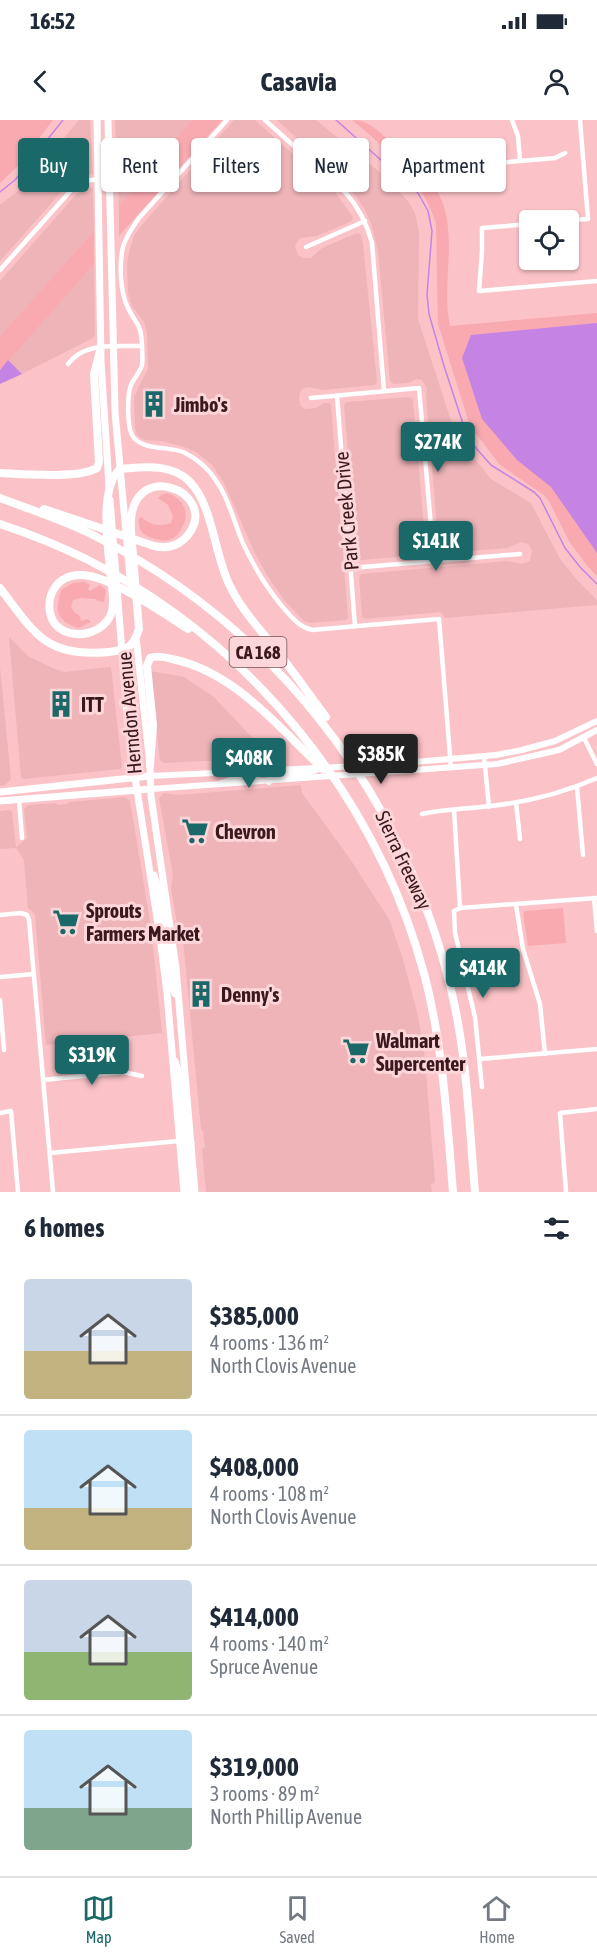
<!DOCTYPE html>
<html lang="en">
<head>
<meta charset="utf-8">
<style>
  body { margin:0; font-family:"Asap Condensed",sans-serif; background:#f2f2f3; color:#1f2937; height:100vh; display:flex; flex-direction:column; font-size:22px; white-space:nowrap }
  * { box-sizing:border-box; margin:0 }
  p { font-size:20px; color:#747a83 }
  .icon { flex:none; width:33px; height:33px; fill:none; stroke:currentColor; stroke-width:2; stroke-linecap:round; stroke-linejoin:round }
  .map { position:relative; height:1072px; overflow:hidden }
  .side { display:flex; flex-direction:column; background:#fff; flex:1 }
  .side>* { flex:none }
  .top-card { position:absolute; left:18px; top:18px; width:561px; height:54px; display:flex; gap:12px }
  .controls { position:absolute; left:519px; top:90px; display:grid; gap:12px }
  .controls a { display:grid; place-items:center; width:60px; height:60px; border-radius:6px; background:#fff; box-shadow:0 2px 4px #0004; font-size:30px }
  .price { position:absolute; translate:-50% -51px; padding:0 14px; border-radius:6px; background:#1a6867; color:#fff; font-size:20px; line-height:39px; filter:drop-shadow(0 2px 3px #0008) }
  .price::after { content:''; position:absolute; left:50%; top:36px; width:18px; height:14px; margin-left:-9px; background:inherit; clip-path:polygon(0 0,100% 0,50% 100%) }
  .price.selected { background:#222; color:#fff }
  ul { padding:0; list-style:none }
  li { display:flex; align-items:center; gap:18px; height:150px; padding:0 24px }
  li+li { border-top:2px solid #e0e1e3 }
  li span { display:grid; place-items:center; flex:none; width:168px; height:120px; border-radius:6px; color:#555 }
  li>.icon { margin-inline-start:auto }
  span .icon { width:72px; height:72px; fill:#fffc; stroke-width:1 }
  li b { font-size:26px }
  h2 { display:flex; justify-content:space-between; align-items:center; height:72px; padding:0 24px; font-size:26px }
  .tag { padding:0 21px; border-radius:6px; background:#fff; box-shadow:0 2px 4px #0004; font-size:21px; line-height:54px }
  .tag.selected { background:#1a6867; color:#fff }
  .status { display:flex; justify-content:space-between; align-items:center; height:42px; padding:0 30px; background:#fff; direction:ltr }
  .status svg { height:16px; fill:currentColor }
  header { display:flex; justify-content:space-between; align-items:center; height:78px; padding:0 24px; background:#fff; font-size:27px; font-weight:700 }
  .tabs { display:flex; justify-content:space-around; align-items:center; height:84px; border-top:2px solid #e0e1e3; background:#fff; font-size:16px; color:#747a83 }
  .tabs a { display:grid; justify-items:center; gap:3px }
  .tabs .selected { color:#1a6867 }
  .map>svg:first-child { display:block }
</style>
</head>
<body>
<div class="status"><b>16:52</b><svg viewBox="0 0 49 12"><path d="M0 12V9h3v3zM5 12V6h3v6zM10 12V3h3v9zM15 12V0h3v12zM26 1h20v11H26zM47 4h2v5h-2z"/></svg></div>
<header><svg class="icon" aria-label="back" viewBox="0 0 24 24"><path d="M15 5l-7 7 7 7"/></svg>Casavia<svg class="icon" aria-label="person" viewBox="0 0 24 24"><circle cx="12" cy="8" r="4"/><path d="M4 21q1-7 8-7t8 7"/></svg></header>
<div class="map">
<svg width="597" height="1072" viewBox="0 0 597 1072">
  <rect width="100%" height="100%" fill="#fbc3c7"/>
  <!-- built -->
  <g fill="#eeb4b8">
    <polygon points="79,0 90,0 93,54 81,56 72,60 0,141 0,85 23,67"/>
    <polygon points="115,0 192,0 119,86"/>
    <polygon points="234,0 255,0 335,72 353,97 352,101 317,116 300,118 295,126 298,135 304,138 311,138 322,128 357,113 361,115 363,124 377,262 374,265 323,270 309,267 304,268 300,272 299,279 301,286 305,289 316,288 324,283 329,283 331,285 348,497 346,500 310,503 304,501 285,481 268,457 254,431 224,363 212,345 196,332 184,327 162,321 144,320 137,315 135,308 134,277 148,248 147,213 144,202 132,186 128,173 127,142 130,129 134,116 141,106"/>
    <polygon points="277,0 316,0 383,55 408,81 415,93 419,112 418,199 456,316 491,359 531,383 560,439 578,461 597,480 597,485 445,498 441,492 365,499 362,496 359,458 361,454 507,441 522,444 530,441 532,430 528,424 521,422 507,428 443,433 439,430 426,277 427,268 422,260 417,259 408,263 394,264 390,261 378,131 371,103 364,88 349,67"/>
    <polygon points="86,67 93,68 94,111 0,216 0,161 80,70"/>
    <polygon points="94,144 95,214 93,218 22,254 8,240"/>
    <polygon points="410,277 413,280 426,431 423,435 360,440 357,437 344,285 346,282"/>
    <polygon points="9,517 29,537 55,549 64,552 111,547 122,647 120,649 24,659 21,657"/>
    <polygon points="0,547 11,659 5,665 0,666"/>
    <polygon points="150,551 184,557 214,577 274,641 203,641 164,643 160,640"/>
    <polygon points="301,665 302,673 348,736 389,799 402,836 417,892 424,930 435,1061 431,1065 432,1072 206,1072 202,1030 205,1027 203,1011 201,1009 182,809 177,804 171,768 173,755 159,678 164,673 178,675"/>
    <polygon points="125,677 130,681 151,807 162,913 46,925 35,795 30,789 28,789 24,740 16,728 0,729 0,691 10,690 12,692 16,727 27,718 24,689 28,685 55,683 58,685 67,684 70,682"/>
  </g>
  <!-- green -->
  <g fill="#f9a9b0">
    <polygon points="0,0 53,0 17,47 0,63"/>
    <polygon points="192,0 222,0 119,116 119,86"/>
    <path d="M 352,0 C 370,0 381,14 394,25 C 444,67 452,86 448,150 C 447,169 446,188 450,206 L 597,193 L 597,456 L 588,447 L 569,421 L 550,383 L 544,375 L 500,345 L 470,306 L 438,204 L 436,104 C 425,63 384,26 352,0 Z"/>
    <polygon points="94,111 94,144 0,250 0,216"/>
    <path d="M 167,373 C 184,378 191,394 181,409 C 179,413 175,418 171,419 C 163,423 145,417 141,411 C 139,408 138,401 139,398 L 142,397 C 148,405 161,407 171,403 L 173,396 L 168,385 L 158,378 L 161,375 Z"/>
    <path d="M 85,462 L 90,465 L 88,469 L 90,471 L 100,465 L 106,470 L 104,482 L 98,481 L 95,479 L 81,478 L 73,480 L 71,487 L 74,492 L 80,496 L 81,501 L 88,499 L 91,502 L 78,508 C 56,500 55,492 61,470 L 73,463 Z"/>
    <polygon points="563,788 566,823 528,826 523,794 525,791"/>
  </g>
  <!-- water -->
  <g fill="#c584e4">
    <polygon points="597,203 597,433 551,367 517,340 482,299 462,238 471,215"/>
    <polygon points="8,240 22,254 0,264 0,250"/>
  </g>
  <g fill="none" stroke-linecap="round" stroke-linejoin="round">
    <!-- stream -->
    <g stroke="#c584e4" stroke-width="1.5">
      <polyline points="336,0 418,73 428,91 432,111 427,175 429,194 444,246 466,313 475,327 491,345 534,372 540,378 565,428 580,447 597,464"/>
      <polyline points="0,72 15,60 63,0"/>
    </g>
    <!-- minor -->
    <g stroke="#fff" stroke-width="4.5">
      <path d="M 265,0 L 346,73 C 359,88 367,104 372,123 L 384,271"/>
      <polyline points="512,0 518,16 520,41"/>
      <polyline points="467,48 475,45 555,38 565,33"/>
      <polyline points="566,100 588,99 580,0"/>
      <polyline points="530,104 482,108 482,131 479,171 597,161"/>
      <polyline points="306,127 365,101"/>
      <polyline points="0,150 74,67 85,61 99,59"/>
      <path d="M 142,226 C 142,232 143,239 142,245 C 140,252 134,258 131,265 C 127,275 127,305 132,315 C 141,331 168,326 183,332 C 196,338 209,349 217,362 C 229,379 234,402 242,421 C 253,446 268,470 286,491 C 294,500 300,507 312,510 L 439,499 L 451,648"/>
      <path d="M 68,244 C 85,221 117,227 142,226 C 141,202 137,207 128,188 C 120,172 119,144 123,127 C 126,116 133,107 139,98 L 227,0"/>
      <polyline points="337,276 355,506"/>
      <polyline points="311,278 419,268 434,441"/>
      <polyline points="351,448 520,434"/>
      <polyline points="584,618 597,644"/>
      <polyline points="484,636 489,687"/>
      <polyline points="577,667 583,735"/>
      <polyline points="19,679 22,718"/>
      <polyline points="516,683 520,719"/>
      <polyline points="454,690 460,788"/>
      <path d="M 422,694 C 444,689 468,689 490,686 C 528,682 563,673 597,658"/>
      <polyline points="594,778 597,811"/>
      <polyline points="516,785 523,829 540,884 545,934"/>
      <polyline points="0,795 21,793 27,795 29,800 53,1072"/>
      <polyline points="0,857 34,854"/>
      <polyline points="0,880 4,930"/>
      <polyline points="480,939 597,929"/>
      <polyline points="43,960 123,952 142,956"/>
      <polyline points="482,967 475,897 455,813 454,791 460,788 597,778"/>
      <polyline points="0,993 11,991 18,1072"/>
      <polyline points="50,1033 179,1021"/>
      <polyline points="566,1072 560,993 597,989"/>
    </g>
    <!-- secondary -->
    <g stroke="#fff" stroke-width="6">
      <polyline points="150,656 380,645 496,635 522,630 555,621 597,601"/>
      <polyline points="269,662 271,657 275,656 305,654 319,649"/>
      <polyline points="221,663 236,658 258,656 262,649"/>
      <polyline points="151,669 497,644 559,630 597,610"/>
    </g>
    <!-- primary -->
    <g stroke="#fff" stroke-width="7">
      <polyline points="97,0 101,242 109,366"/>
      <polyline points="108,0 115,292 131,468"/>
      <polyline points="110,380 127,595 135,657 160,817 167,873 184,1072"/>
      <polyline points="136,517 150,645 151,676 176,848 195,1072"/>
      <polyline points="0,672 150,656"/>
      <polyline points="0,681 151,669"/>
      <polyline points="154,755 159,770 165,807 172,817"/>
      <polyline points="160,817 167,821 172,865 175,874"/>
      <polyline points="175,941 179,953 184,1014 186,1019 191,1023"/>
      <polyline points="180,1021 186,1025 190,1072"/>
    </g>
    <!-- motorway -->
    <g stroke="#fff" stroke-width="8">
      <path d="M 0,353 C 22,354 79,359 97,348 L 99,342 L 94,254 L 101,227"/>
      <path d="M 0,378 C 29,389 60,399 89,413 C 271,503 401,669 450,865 C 467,933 469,1003 475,1072"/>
      <path d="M 0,404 C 30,414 60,426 88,440 C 252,523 378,679 425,857 C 443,927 447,1000 453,1072"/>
      <path d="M 0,468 C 35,514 46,538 109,532 C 127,530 133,528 139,509 L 131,411 C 126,334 222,371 188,415 C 179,426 167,429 154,426 L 44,389"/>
      <path d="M 188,509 C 163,493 112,457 83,455 C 68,454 56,461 51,475 C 48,484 49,498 56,505 C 72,522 106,514 112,491 C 115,479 111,463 110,450 C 108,425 99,368 120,349 C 144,347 172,343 190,362 C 213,386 214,433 229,464 C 240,488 258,507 274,527 C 292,550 309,574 326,597"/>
      <path d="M 150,645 L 153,605 L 147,546 L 150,538 C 157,535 165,537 172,539 C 235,552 278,607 323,649"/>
    </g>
  </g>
  <!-- icons -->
  <defs>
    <symbol id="building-bare" viewBox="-9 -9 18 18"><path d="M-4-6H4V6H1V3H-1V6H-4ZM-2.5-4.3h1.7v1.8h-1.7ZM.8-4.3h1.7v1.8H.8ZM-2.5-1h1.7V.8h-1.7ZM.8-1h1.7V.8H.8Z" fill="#1a6867" stroke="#fcd6d8" stroke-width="2.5" paint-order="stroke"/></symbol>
    <symbol id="supermarket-bare" viewBox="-9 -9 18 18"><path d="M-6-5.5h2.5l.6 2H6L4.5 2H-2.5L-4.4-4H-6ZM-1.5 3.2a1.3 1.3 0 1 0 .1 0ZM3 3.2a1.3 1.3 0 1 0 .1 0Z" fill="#1a6867" stroke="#fcd6d8" stroke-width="2.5" paint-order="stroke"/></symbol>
  </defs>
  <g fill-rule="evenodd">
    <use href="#building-bare" x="135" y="265" width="38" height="38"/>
    <use href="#building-bare" x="42" y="565" width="38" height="38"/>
    <use href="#supermarket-bare" x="176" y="692" width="38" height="38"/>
    <use href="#supermarket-bare" x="47" y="783" width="38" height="38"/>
    <use href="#building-bare" x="182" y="855" width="38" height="38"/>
    <use href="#supermarket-bare" x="337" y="912" width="38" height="38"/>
  </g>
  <g text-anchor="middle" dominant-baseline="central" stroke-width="6" stroke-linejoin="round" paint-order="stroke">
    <!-- shield labels -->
    <rect fill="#fcd6d8" stroke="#745154" stroke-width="1.5" x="229.5" y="517" width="57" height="30" rx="4.5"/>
    <g font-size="18" font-weight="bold" fill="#3a181c">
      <text x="258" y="532">CA 168</text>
    </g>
    <!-- poi labels -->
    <g font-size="20" font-weight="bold" fill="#3a181c" stroke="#fcd6d8" text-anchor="start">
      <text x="174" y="284">Jimbo's</text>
      <text x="81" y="584">ITT</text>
      <text x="215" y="711">Chevron</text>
      <text x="86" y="790">Sprouts<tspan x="86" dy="23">Farmers Market</tspan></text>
      <text x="221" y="874">Denny's</text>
      <text x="376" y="920">Walmart<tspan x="376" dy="23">Supercenter</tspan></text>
    </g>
    <!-- street labels -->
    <g font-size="20" fill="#3a181c" stroke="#fcd6d8">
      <text transform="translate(346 391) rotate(-95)">Park Creek Drive</text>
      <text transform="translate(129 593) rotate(-95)">Herndon Avenue</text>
      <text transform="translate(404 740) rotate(65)">Sierra Freeway</text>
    </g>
  </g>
</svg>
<div class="controls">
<a><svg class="icon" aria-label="locate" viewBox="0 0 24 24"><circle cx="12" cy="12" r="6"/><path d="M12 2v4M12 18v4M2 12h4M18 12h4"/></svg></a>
</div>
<b class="price" style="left:438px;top:353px">$274K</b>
<b class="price" style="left:436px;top:452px">$141K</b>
<b class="price selected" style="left:381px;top:665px">$385K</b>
<b class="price" style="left:249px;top:669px">$408K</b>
<b class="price" style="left:483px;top:879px">$414K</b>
<b class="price" style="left:92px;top:966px">$319K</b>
<div class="top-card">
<a class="tag selected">Buy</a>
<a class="tag">Rent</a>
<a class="tag">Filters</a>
<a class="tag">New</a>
<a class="tag">Apartment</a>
</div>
</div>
<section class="side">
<h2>6 homes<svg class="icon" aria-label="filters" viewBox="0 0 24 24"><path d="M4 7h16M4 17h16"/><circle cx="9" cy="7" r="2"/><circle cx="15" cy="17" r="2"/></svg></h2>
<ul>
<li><span style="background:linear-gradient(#c9d6e8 60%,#c2b280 0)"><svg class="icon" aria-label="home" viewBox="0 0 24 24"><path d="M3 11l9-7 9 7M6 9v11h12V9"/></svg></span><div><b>$385,000</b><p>4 rooms · 136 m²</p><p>North Clovis Avenue</p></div></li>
<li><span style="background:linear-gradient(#bfe0f5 65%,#c2b280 0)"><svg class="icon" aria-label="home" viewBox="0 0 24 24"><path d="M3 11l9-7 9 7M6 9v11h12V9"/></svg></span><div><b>$408,000</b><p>4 rooms · 108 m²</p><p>North Clovis Avenue</p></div></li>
<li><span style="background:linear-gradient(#c9d6e8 60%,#8fb573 0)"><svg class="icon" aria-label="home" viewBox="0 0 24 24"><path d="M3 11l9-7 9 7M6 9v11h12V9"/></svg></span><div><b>$414,000</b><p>4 rooms · 140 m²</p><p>Spruce Avenue</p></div></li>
<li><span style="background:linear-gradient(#bfe0f5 65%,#7fa58c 0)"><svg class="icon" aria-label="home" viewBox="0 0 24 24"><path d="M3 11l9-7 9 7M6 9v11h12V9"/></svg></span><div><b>$319,000</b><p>3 rooms · 89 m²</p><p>North Phillip Avenue</p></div></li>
</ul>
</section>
<nav class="tabs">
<a class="selected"><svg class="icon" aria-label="map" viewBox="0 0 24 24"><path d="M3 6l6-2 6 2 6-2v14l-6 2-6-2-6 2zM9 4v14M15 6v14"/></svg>Map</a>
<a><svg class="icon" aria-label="saved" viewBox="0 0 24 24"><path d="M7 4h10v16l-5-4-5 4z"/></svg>Saved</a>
<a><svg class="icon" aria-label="home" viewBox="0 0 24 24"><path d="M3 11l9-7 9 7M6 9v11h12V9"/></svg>Home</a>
</nav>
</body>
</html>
